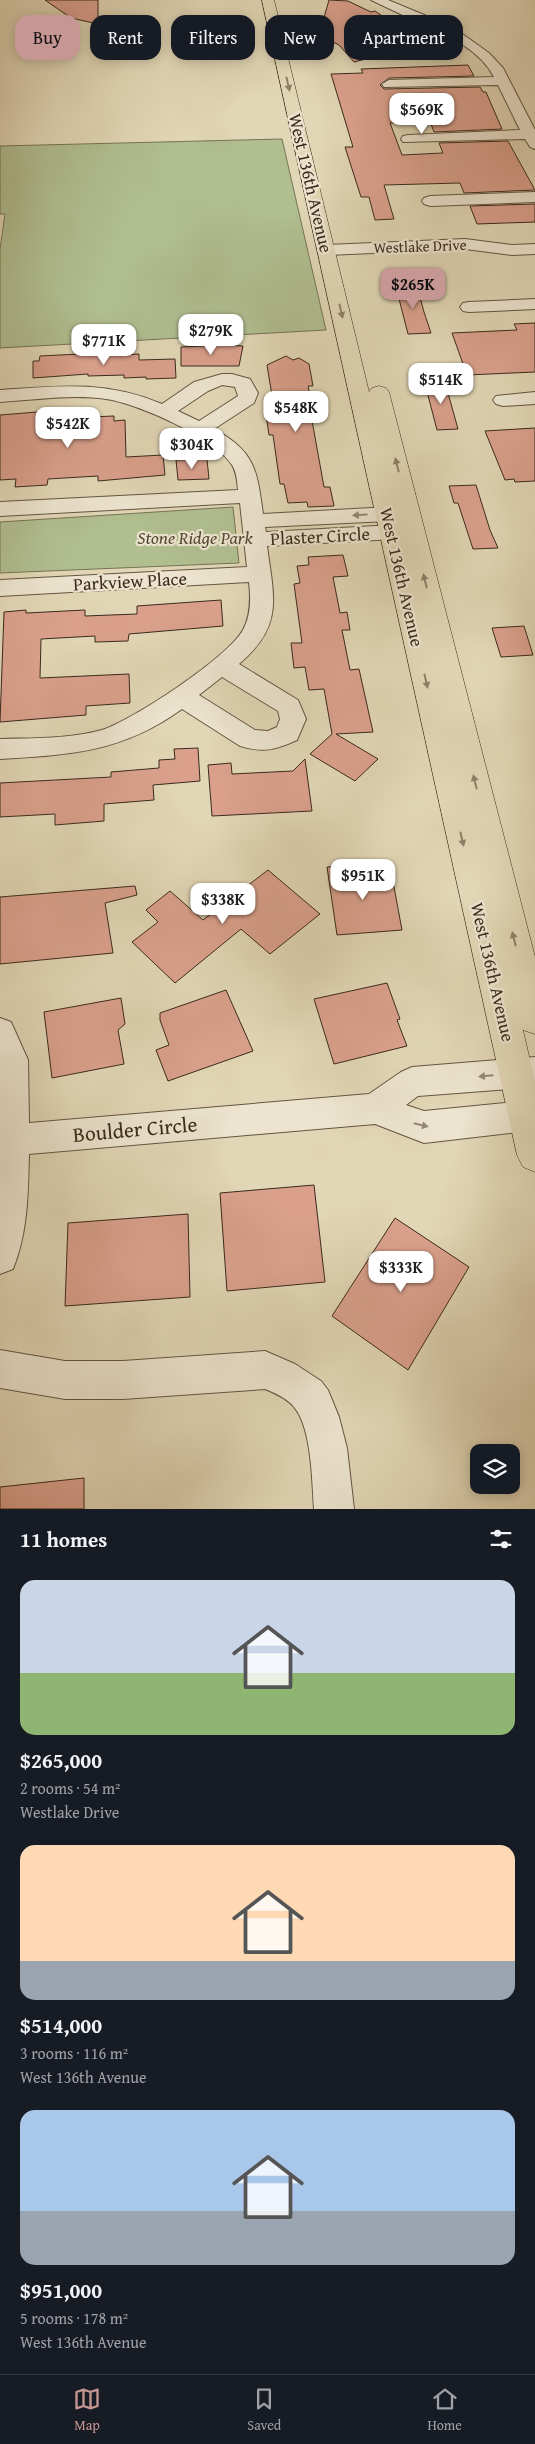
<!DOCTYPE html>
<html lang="en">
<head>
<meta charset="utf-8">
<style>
  body { margin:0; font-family:"Gentium Book Plus",serif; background:#20242c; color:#f1f3f6; height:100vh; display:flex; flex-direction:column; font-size:19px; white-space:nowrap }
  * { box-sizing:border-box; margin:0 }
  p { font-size:16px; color:#9ea1a6 }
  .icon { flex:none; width:28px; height:28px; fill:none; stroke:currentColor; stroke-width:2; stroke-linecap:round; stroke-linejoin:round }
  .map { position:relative; height:1509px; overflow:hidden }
  .panel { display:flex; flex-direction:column; background:#171b24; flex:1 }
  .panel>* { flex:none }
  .hud { position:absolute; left:15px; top:15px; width:505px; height:45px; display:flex; gap:10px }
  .buttons { position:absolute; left:470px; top:1444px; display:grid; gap:10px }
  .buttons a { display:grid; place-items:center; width:50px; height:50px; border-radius:10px; background:#171b24; box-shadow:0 2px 12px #0003; font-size:25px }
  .price { position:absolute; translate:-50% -42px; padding:0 11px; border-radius:10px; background:#fff; color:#222; font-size:16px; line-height:32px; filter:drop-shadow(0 1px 2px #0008) }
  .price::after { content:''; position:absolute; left:50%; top:30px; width:15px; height:11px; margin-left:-8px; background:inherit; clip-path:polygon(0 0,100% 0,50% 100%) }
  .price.active { background:#c59692; color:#111 }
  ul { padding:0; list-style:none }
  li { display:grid; align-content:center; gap:10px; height:265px; padding:0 20px }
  li span { display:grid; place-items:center; height:155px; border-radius:15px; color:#555 }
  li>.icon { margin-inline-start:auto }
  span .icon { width:90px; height:90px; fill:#fffc; stroke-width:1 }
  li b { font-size:21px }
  h2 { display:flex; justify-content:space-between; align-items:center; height:60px; padding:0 20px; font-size:21px }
  .tag { padding:0 18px; border-radius:15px; background:#171b24; box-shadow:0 2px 12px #0003; font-size:18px; line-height:45px }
  .tag.active { background:#c59692; color:#111 }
  .menu { display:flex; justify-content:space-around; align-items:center; height:70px; border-top:1px solid #363941; background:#171b24; font-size:14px; color:#9ea1a6 }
  .menu a { display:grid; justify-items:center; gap:2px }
  .menu .active { color:#c59692 }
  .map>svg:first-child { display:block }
</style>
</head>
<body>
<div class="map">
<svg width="535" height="1509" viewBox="0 0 535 1509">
  <rect width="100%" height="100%" fill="#e1d6b5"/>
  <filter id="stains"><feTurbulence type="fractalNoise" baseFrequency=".004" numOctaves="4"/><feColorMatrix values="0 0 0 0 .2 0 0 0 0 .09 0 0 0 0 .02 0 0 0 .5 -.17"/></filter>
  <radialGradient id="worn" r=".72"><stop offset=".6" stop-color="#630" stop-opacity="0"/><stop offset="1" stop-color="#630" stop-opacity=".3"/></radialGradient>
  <!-- green -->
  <g fill="#b0be90" stroke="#757456">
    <polygon points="282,139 326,330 0,348 0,249 5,214 0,214 0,146"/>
    <polygon points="233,507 239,563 0,573 0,522"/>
  </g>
  <!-- building -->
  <g fill="#daa08c" stroke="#3a2a1c">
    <polygon points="45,0 98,0 98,24 71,18"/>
    <polygon points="329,0 348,1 371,12 375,11 391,22 372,27 369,33 372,37 377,38 404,31 423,44 354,62 339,45 329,40 317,42"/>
    <polygon points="468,65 474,76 389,78 380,85 384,89 480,87 483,92 486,92 502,129 434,132 430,121 390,123 402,155 443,153 439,143 508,141 535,190 464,193 460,183 384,185 394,219 375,220 369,197 361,197 345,147 353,147 331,74 363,73 361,69"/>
    <polygon points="535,204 535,222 477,224 470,206"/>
    <polygon points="417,286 424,312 431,333 408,334 396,287"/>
    <polygon points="535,323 535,372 467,375 452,333 517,330 514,324"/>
    <polygon points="225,345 243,346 239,366 181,366 181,347"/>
    <polygon points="100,353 100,356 139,354 139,360 175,359 176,378 146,379 146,377 124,378 124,375 88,376 88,374 33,378 33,361 39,361 40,356"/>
    <polygon points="286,356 293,360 299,358 309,364 313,386 308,386 314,415 311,415 324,487 330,487 334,506 308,507 307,502 288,503 284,484 280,484 273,435 269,435 265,408 274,408 267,365"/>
    <polygon points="443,379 448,393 458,429 437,430 424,380"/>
    <polygon points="50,411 50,413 90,411 90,417 114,416 114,421 125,420 126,457 163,455 165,475 98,481 98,476 48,479 47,485 15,487 16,479 0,480 0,415"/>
    <polygon points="535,428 535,481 515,482 514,479 505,480 485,431"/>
    <polygon points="207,459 209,479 178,480 176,460"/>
    <polygon points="476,485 490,530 498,548 473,549 458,503 454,503 449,486"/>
    <polygon points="343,555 348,576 333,577 340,613 347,612 350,630 342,630 350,670 359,669 373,732 336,734 378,759 355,781 310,754 332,734 324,689 309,690 305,667 294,668 291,643 302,643 294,584 300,583 297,566 309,565 308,557"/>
    <polygon points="221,600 223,626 129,634 128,641 95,642 95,636 41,639 40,678 129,674 130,703 86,706 86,715 0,722 4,612 26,610 26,613 85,610 85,616 137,614 137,606"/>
    <polygon points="524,626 533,655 501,657 492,628"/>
    <polygon points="198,748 200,781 153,785 154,800 104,804 104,821 55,825 55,814 0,817 0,783 111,777 111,772 159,768 159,760 175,759 174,749"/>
    <polygon points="305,759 312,811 212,816 208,765 231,763 232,774 293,771"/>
    <polygon points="360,865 361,873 391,871 402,930 337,935 327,867"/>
    <polygon points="268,870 320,914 270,954 241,929 175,983 132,942 158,922 146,910 170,891 203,920"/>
    <polygon points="135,886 137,895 105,903 113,953 0,964 0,897"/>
    <polygon points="387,983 400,1019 397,1020 407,1046 334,1064 314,999"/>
    <polygon points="226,990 253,1051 168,1081 156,1050 169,1045 160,1020 160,1013"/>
    <polygon points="121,998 125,1024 118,1030 124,1064 52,1078 44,1012"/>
    <polygon points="314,1185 325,1282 227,1291 220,1193"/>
    <polygon points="188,1214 190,1297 65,1306 68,1223"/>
    <polygon points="395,1218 469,1267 408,1370 332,1316"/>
    <polygon points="84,1478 84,1509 0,1509 0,1487"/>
  </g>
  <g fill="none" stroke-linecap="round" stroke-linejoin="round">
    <defs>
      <g id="minor">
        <path d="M 371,0 L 388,0 L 429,17 L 461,33 L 489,53 L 503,68 L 535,130 L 535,149 L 530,147 L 525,139 L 403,142 L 401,139 L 403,136 L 408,135 L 520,130 L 498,85 L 384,87 L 382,84 L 389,80 L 494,77 C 480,50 449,36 423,24 L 377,36 L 372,35 L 371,32 L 372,29 L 411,19 Z"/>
        <polygon points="535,192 535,202 430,206 424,204 422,201 424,198 430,196"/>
        <polygon points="465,239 512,245 535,244 535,254 512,255 465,249 327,255 321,254 319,250 321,246 327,245"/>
        <polygon points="535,299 535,309 469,312 463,311 460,307 463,303 469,302"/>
        <path d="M 222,374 L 232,374 L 250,379 L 258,393 L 254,403 L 214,429 C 256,452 257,471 263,514 L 408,506 L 416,508 L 419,513 L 416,518 L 408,520 L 265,527 L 266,532 L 413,524 L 421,526 L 424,531 L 421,536 L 413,538 L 267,546 C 274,598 284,626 239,664 L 298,700 L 306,719 L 297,740 C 275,750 264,753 240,746 L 182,709 C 123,752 70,755 0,759 L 0,739 C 33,738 69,739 102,730 C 133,720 227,658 243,630 C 251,615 251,599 249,582 L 0,596 L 0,580 L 247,567 L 240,503 L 0,516 L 0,502 L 238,490 C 237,481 237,473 232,465 C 215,438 137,403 106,399 C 71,394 35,400 0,402 L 0,390 C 58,386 106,380 162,404 L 194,382 ZM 222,385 L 235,387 L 238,396 L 199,421 L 178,411 L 208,391 ZM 222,677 L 278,711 L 280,719 L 277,727 L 268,731 L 255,730 L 199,695 Z"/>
        <polygon points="535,392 535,404 503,406 496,404 493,400 496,396"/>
        <path d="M 0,1018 L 11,1022 L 28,1060 L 29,1123 L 369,1094 L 401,1072 L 412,1067 L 535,1057 L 535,1087 L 418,1096 L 406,1105 L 424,1111 L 535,1100 L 535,1130 L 424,1143 L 375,1124 L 29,1154 C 28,1193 28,1232 13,1269 L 0,1274 Z"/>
        <path d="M 0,1350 L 65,1361 L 123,1361 L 265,1351 L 295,1364 L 321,1381 L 328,1390 L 339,1417 L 347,1448 L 354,1509 L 314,1509 C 312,1482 312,1428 294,1407 C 287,1398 275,1393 265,1389 L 123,1399 L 65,1399 L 0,1388 Z"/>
      </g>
      <polygon id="major" points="262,0 274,0 369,392 372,388 379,386 386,388 389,392 535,957 535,1034 523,1030 522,1026 535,1082 535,1172 523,1167 517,1155"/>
    </defs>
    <!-- minor casing -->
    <use href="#minor" stroke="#645542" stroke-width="2"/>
    <!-- major casing -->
    <use href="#major" stroke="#3a2a1c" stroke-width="1"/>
    <!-- minor -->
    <use href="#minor" fill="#ece4cf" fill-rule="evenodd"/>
    <!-- major -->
    <use href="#major" fill="#e1d6b5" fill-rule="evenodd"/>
  </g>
  <!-- one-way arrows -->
  <defs><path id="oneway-solid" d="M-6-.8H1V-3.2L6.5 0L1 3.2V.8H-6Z" transform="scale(1.25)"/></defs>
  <g fill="#8e8068">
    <use href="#oneway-solid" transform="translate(288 84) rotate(77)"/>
    <use href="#oneway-solid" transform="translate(341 311) rotate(77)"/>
    <use href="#oneway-solid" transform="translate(397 465) rotate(-104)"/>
    <use href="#oneway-solid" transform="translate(425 581) rotate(-104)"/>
    <use href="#oneway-solid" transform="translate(426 681) rotate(77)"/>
    <use href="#oneway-solid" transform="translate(475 782) rotate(-104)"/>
    <use href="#oneway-solid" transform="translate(462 839) rotate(77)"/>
    <use href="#oneway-solid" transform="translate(514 939) rotate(-104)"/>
  </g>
  <g fill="#938776">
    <use href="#oneway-solid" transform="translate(360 515) rotate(177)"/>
    <use href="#oneway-solid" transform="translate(486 1076) rotate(175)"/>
    <use href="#oneway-solid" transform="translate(421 1125) rotate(13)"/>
  </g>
  <g text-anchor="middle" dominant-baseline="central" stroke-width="4.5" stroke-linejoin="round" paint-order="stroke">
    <!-- far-street labels -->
    <g font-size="15" fill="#3a2a1c" stroke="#ece4cf">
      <text transform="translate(420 246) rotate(-2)">Westlake Drive</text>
    </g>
    <!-- street labels -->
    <g font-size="18" fill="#3a2a1c" stroke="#ece4cf">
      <text transform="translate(311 183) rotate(77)">West 136th Avenue</text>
      <text transform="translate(320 536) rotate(-3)">Plaster Circle</text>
      <text transform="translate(402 577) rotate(77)">West 136th Avenue</text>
      <text transform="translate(130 581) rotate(-3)">Parkview Place</text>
      <text transform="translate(493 972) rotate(77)">West 136th Avenue</text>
    </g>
    <!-- park labels -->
    <g font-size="18" font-style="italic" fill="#524833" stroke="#ece4cf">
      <text x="195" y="537">Stone Ridge Park</text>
    </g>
    <!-- near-street labels -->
    <g font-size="21" fill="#3a2a1c" stroke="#ece4cf">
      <text transform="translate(135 1129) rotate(-5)">Boulder Circle</text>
    </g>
  </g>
  <rect width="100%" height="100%" filter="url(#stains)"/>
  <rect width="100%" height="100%" fill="url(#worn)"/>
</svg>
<div class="buttons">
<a><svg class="icon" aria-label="layers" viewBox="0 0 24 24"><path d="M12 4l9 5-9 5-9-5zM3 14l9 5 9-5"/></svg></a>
</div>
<b class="price" style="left:422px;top:135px">$569K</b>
<b class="price active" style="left:413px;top:310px">$265K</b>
<b class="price" style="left:211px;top:356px">$279K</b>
<b class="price" style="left:104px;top:366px">$771K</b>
<b class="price" style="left:441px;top:405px">$514K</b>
<b class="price" style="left:296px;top:433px">$548K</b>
<b class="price" style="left:68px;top:449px">$542K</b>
<b class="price" style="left:192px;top:470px">$304K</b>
<b class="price" style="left:363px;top:901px">$951K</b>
<b class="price" style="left:223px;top:925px">$338K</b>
<b class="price" style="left:401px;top:1293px">$333K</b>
<div class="hud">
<a class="tag active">Buy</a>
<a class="tag">Rent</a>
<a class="tag">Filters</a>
<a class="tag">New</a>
<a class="tag">Apartment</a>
</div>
</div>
<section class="panel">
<h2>11 homes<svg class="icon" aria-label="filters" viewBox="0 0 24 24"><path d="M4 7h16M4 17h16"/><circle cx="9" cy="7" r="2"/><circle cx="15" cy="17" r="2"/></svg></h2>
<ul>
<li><span style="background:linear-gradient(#c9d6e8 60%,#8fb573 0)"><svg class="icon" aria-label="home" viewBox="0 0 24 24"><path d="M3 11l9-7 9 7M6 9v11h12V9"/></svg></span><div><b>$265,000</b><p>2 rooms · 54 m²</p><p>Westlake Drive</p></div></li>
<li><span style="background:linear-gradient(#ffd9b3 75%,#9aa5b1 0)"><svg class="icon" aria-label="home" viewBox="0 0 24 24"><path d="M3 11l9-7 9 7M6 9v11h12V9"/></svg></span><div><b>$514,000</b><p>3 rooms · 116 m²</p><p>West 136th Avenue</p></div></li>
<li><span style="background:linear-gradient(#a9c7e8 65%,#9aa5b1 0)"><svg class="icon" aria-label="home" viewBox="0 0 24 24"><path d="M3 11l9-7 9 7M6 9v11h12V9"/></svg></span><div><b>$951,000</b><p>5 rooms · 178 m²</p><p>West 136th Avenue</p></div></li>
</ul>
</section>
<nav class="menu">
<a class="active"><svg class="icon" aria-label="map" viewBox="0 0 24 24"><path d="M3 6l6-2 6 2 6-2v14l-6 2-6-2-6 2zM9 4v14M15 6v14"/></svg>Map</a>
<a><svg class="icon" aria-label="saved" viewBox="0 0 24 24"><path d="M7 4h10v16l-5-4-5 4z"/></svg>Saved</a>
<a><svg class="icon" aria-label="home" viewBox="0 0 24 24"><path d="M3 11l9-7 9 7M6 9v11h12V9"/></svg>Home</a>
</nav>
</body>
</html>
